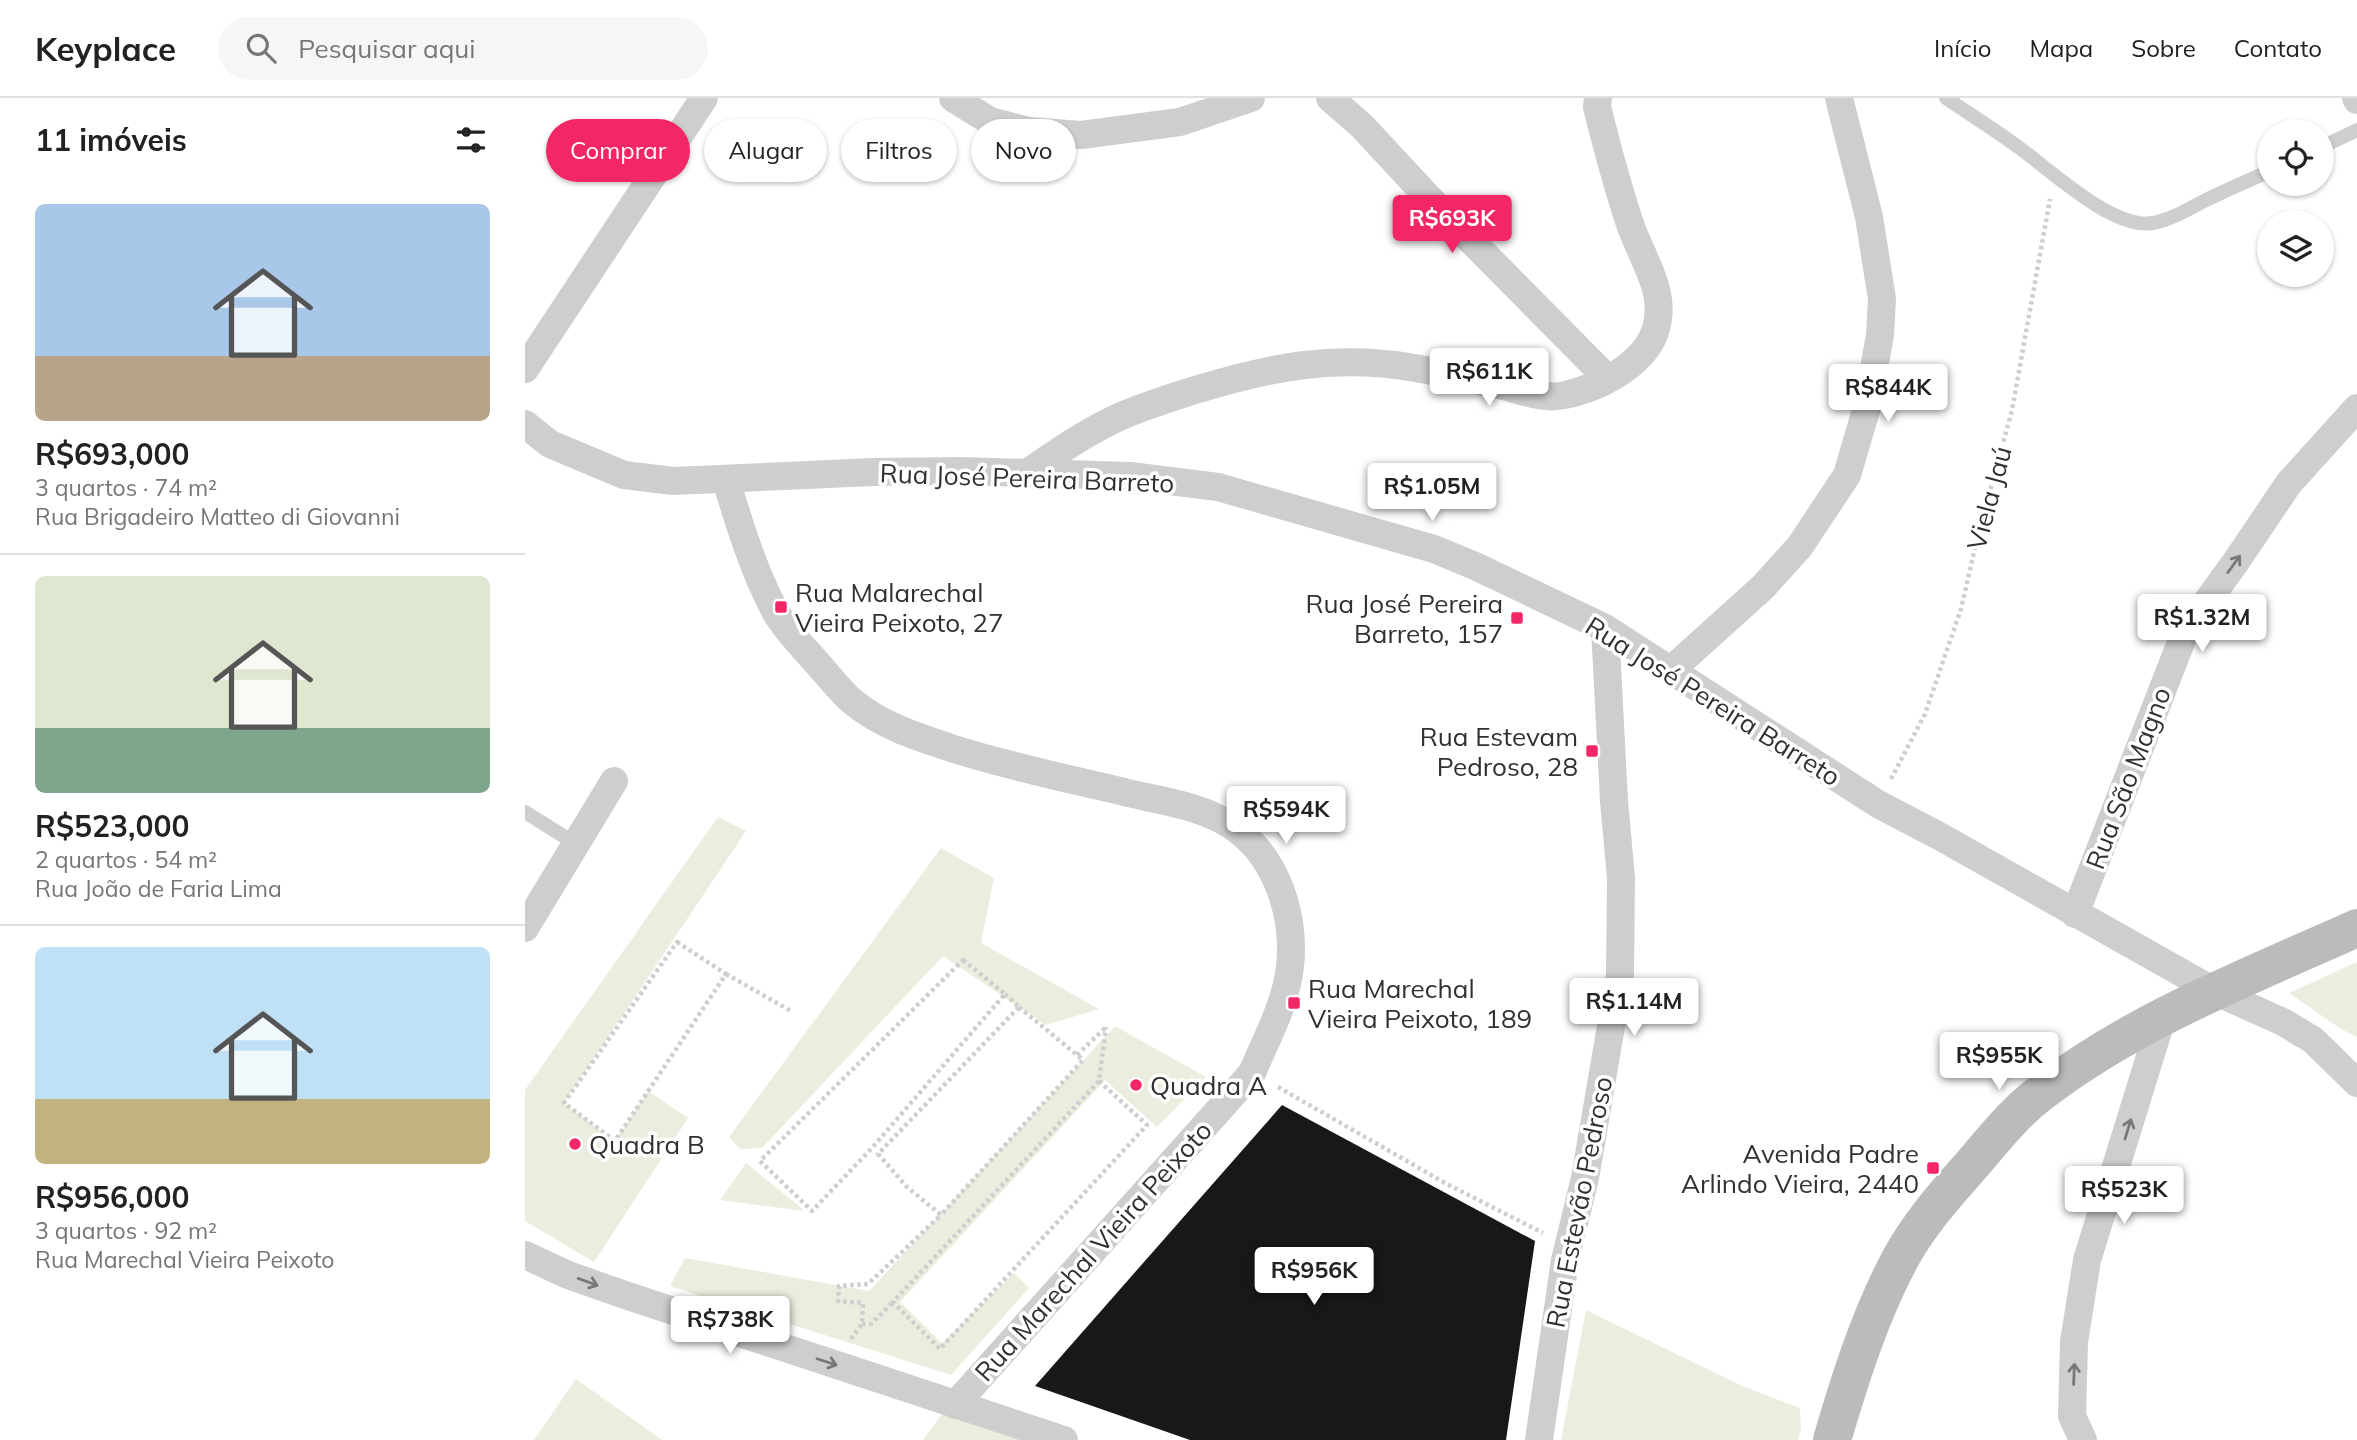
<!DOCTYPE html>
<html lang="pt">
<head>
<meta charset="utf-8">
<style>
  body { margin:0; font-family:Mulish,sans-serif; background:#f6f6f6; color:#222; height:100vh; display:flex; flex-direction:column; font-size:26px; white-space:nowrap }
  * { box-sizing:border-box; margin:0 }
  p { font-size:23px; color:#767676 }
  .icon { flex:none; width:38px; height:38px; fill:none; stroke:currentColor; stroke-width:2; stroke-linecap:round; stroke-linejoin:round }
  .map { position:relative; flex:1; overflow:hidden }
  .sheet { display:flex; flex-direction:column; background:#fff; width:525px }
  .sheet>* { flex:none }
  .guide { position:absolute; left:21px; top:21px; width:665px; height:63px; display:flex; gap:14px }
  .controls { position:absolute; left:1732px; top:21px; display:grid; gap:14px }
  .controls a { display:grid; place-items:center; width:77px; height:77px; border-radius:50%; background:#fff; box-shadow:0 2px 5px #0004; font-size:35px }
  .price { position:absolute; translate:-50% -60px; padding:0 16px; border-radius:7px; background:#fff; color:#222; font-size:23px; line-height:46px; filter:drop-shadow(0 2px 4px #0008) }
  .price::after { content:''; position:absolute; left:50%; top:42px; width:21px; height:16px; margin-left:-10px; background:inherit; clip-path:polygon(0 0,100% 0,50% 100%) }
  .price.current { background:#f32765; color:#fff }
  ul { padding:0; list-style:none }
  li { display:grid; align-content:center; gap:14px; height:371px; padding:0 35px }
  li+li { border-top:2px solid #e0e0e0 }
  li span { display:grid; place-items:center; height:217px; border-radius:10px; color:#555 }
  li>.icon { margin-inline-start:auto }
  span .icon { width:126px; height:126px; fill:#fffc; stroke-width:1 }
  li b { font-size:30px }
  h2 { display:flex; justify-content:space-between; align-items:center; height:84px; padding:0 35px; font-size:30px }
  .pill { padding:0 24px; border-radius:32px; background:#fff; box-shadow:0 2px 5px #0004; font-size:24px; line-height:63px }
  .pill.current { background:#f32765; color:#fff }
  header { display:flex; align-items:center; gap:42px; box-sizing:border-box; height:98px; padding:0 35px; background:#fff; border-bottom:2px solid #e0e0e0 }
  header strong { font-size:33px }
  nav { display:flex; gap:38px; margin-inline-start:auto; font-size:24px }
  .search { width:490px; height:63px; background:#f6f6f6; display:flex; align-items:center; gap:18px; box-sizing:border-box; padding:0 24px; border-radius:38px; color:#767676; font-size:26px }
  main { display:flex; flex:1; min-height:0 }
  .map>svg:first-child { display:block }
</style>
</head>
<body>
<header>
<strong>Keyplace</strong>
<div class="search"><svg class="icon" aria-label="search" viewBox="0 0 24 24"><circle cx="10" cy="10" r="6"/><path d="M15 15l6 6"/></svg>Pesquisar aqui</div>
<nav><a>Início</a><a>Mapa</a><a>Sobre</a><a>Contato</a></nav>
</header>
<main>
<section class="sheet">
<h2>11 imóveis<svg class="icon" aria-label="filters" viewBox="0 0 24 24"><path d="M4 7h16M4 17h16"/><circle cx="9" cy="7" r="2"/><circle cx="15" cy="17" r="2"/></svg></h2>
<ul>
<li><span style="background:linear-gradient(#a9c7e8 70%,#b9a48a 0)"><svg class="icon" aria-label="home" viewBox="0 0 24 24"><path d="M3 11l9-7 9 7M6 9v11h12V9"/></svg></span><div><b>R$693,000</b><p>3 quartos · 74 m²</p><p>Rua Brigadeiro Matteo di Giovanni</p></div></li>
<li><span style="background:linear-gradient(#dfe7d0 70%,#7fa58c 0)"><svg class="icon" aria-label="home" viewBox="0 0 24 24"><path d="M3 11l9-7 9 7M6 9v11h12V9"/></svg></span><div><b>R$523,000</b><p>2 quartos · 54 m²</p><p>Rua João de Faria Lima</p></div></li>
<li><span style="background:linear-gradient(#bfe0f5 70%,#c2b280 0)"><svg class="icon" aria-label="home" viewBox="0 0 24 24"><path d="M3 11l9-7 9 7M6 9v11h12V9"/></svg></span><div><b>R$956,000</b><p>3 quartos · 92 m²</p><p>Rua Marechal Vieira Peixoto</p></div></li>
</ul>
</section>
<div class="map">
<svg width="1832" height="1342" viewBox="0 0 1832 1342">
  <rect width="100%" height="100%" fill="#fff"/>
  <!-- green -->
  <g fill="#ebeede">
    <polygon points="193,719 221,733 39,1005 90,1043 123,993 163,1020 69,1164 0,1123 0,992"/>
    <polygon points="416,750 469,780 456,845 574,911 521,927 418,858 237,1050 215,1051 204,1039"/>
    <polygon points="1832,864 1832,939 1816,931 1764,895"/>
    <polygon points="590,928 681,979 632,1029 580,982 375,1204 417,1245 489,1175 504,1190 426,1277 145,1188 160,1160 344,1193"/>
    <polygon points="221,1065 280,1113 195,1102"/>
    <polygon points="1061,1212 1217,1288 1275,1310 1276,1331 1273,1342 1036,1342"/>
    <polygon points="51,1281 137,1342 9,1342"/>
    <polygon points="419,1313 501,1342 398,1342"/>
  </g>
  <!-- building -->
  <polygon fill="#181818" points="757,1007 1010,1143 981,1342 665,1342 510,1288"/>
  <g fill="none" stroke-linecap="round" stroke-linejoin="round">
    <!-- path -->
    <g stroke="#cecece" stroke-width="4.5" stroke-dasharray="3.5 3.5" stroke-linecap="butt">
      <polyline points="1366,681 1400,616 1436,511 1452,441 1487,312 1525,101"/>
      <polygon points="152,844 201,876 90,1043 39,1005"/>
      <polygon points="438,862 480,896 347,1050 287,1113 235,1063"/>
      <polyline points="201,876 266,913"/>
      <polyline points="480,896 494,909"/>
      <polygon points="494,909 558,962 416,1117 382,1089 353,1056"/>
      <polyline points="552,957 580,930"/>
      <polyline points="574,983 622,1027 415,1251 368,1204 574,983 581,929"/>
      <polyline points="753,989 920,1085 1018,1135"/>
      <polyline points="337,1226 346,1226 368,1204"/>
      <polyline points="326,1241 337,1226 338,1205 313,1203 314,1188 343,1186 416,1117"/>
    </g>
    <!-- service -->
    <g stroke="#cecece" stroke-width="14">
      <path d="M 1421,0 C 1446,17 1472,33 1496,51 C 1526,73 1589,132 1628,125 C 1645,122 1662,112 1677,104 C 1699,93 1722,83 1745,73"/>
      <polyline points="1797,49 1832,32"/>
      <polyline points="0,714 51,746"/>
    </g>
    <!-- minor -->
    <g stroke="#cecece" stroke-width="28">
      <polyline points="428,0 465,23 504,33 556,37 655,24 726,0"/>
      <polyline points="805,0 837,28 902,98 1082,280"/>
      <polyline points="1831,0 1832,2"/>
      <polyline points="0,271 179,0"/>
      <polyline points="0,326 25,346 99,377 148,383 348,374 436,373 605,378 693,389 909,451 950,468 1080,530 1353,706 1416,739 1689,893 1758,924 1788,942 1832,985"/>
      <path d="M 502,375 C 531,355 560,335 592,320 C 616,309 642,301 667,293 C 745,269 809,256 890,270 C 920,275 949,281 978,288 C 998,293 1019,302 1040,297 C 1077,289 1128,263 1133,221 C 1138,188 1115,156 1105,126 C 1092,87 1082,49 1072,9 L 1073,0"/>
      <path d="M 201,382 C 214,425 228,471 249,511 C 260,532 284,555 299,573 C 308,583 317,595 328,604 C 357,628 393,639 429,651 C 486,669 545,681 603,695 C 634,702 667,707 695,721 C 753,750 776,826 762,886 C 755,917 739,946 727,975 L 430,1307"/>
      <polyline points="1146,572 1238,489 1275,448 1322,377 1342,309 1355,237 1357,201 1344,119 1314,0"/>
      <polyline points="1550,816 1660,534 1710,465 1764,385 1832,310"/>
      <polyline points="0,830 89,683"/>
      <polyline points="0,1157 43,1177 100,1197 539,1342"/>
      <polyline points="1014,1342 1040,1162 1060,1080 1095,876 1096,780 1089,703 1080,530"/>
      <polyline points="1558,1342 1547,1318 1549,1244 1562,1162 1637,920"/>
    </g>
    <!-- secondary -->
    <path stroke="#bbb" stroke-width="38" d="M 1307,1342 C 1325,1281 1344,1220 1374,1163 C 1392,1129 1418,1099 1444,1070 C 1465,1046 1487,1017 1513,997 C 1608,923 1723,879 1832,830"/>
  </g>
  <!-- one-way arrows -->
  <defs><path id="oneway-shaft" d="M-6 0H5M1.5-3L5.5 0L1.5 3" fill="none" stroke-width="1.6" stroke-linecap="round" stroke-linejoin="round" transform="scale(1.75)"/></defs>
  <g stroke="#787878">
    <use href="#oneway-shaft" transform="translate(1709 466) rotate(-54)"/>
    <use href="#oneway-shaft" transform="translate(1603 1031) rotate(-73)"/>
    <use href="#oneway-shaft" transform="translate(63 1184) rotate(20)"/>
    <use href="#oneway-shaft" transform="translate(302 1264) rotate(18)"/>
    <use href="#oneway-shaft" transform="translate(1549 1276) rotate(-88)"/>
  </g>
  <!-- markers -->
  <g fill="#f32765" stroke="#fff" stroke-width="2.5">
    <rect x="249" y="502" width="14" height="14" rx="3.5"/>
    <rect x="985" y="513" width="14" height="14" rx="3.5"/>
    <rect x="1060" y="646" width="14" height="14" rx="3.5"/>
    <rect x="762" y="898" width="14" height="14" rx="3.5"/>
    <circle cx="611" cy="987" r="7"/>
    <circle cx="50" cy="1046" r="7"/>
    <rect x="1401" y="1063" width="14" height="14" rx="3.5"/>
  </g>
  <g text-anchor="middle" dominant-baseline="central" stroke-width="7" stroke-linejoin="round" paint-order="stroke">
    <!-- street labels -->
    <g font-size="26" fill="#313131" stroke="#fff">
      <text transform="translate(502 380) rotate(2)">Rua José Pereira Barreto</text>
      <text transform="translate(1464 400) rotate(-75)">Viela Jaú</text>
      <text transform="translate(1188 603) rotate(32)">Rua José Pereira Barreto</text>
      <text transform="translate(1603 680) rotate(-69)">Rua São Magno</text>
      <text transform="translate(1054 1104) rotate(-79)">Rua Estevão Pedroso</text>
      <text transform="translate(568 1153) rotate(-48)">Rua Marechal Vieira Peixoto</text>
    </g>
    <!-- poi labels -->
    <g font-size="26" fill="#313131" stroke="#fff" text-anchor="start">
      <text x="270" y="494">Rua Malarechal<tspan x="270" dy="30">Vieira Peixoto, 27</tspan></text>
      <text x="978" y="505" text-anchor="end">Rua José Pereira<tspan x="978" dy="30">Barreto, 157</tspan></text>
      <text x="1053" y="638" text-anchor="end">Rua Estevam<tspan x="1053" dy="30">Pedroso, 28</tspan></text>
      <text x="783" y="890">Rua Marechal<tspan x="783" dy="30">Vieira Peixoto, 189</tspan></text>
      <text x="625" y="987">Quadra A</text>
      <text x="64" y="1046">Quadra B</text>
      <text x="1394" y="1055" text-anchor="end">Avenida Padre<tspan x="1394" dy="30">Arlindo Vieira, 2440</tspan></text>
    </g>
  </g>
</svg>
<div class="controls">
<a><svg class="icon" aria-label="locate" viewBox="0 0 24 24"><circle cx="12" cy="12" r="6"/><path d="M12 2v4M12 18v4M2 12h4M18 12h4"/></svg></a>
<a><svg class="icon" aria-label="layers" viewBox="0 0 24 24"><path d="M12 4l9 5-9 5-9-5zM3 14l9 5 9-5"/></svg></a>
</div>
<b class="price current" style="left:927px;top:157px">R$693K</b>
<b class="price" style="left:964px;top:310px">R$611K</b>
<b class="price" style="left:1363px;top:326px">R$844K</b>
<b class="price" style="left:907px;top:425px">R$1.05M</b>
<b class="price" style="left:1677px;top:556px">R$1.32M</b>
<b class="price" style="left:761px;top:748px">R$594K</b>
<b class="price" style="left:1109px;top:940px">R$1.14M</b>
<b class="price" style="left:1474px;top:994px">R$955K</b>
<b class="price" style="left:1599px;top:1128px">R$523K</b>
<b class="price" style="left:789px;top:1209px">R$956K</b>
<b class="price" style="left:205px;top:1258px">R$738K</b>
<div class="guide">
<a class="pill current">Comprar</a>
<a class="pill">Alugar</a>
<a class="pill">Filtros</a>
<a class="pill">Novo</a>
</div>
</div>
</main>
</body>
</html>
